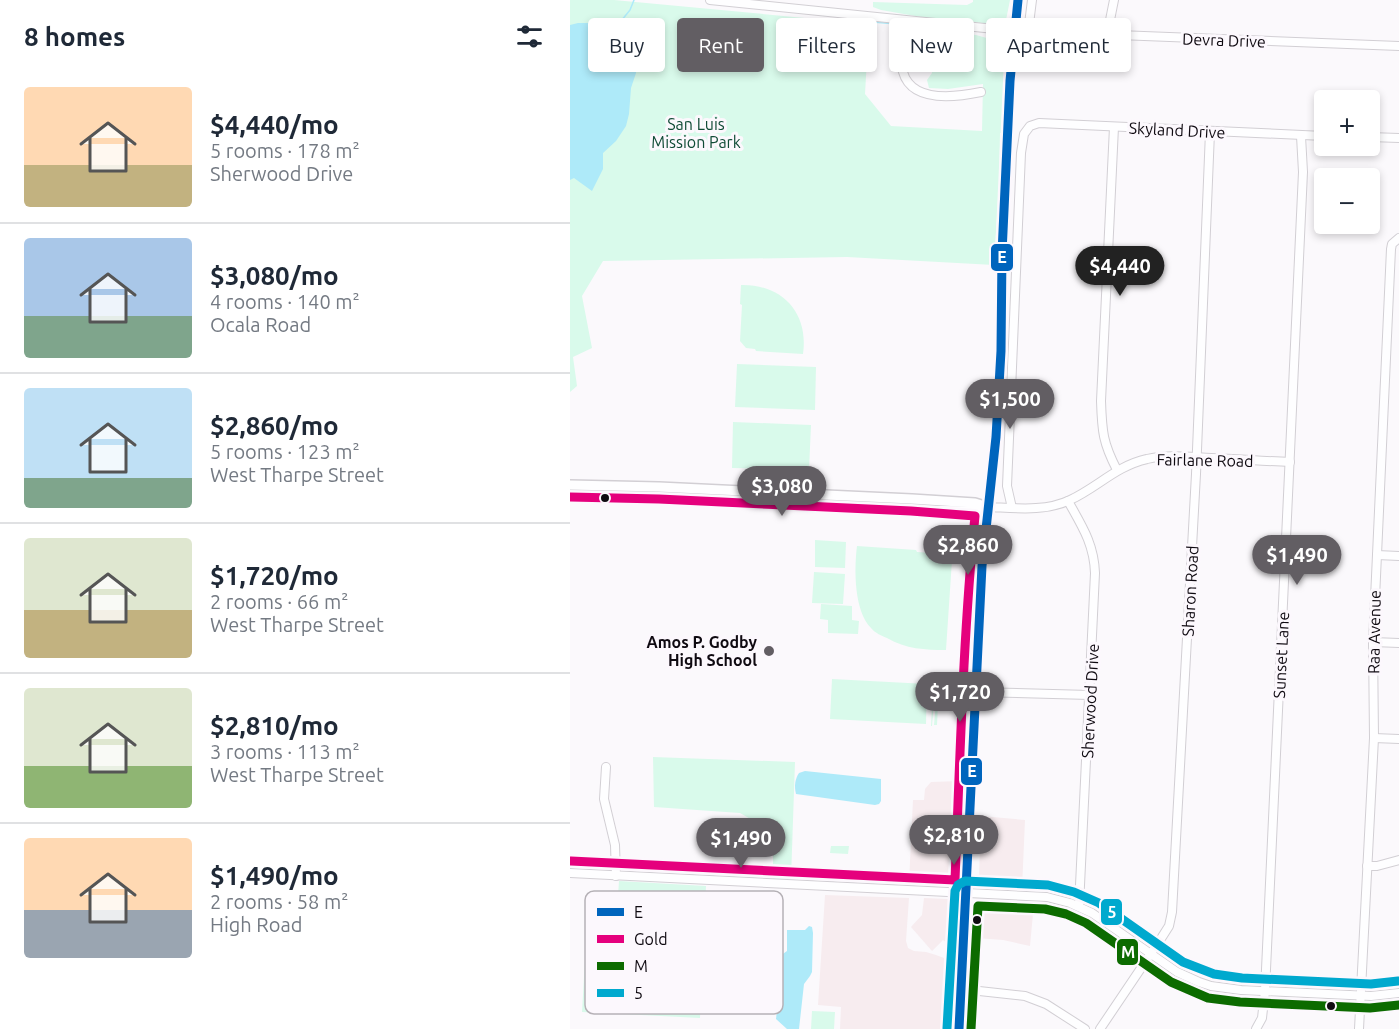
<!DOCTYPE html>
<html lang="en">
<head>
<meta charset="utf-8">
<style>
  body { margin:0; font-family:Ubuntu,sans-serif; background:#f2f2f3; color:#1f2937; height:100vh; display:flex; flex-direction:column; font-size:22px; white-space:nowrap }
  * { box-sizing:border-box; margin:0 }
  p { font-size:20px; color:#747a83 }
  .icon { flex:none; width:33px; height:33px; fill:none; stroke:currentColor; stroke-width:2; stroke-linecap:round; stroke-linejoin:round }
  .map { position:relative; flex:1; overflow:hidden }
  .details { display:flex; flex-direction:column; background:#fff; width:570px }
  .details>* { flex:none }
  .guide { position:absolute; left:18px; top:18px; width:570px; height:54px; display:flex; gap:12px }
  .tools { position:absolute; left:744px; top:90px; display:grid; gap:12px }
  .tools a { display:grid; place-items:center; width:66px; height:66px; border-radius:6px; background:#fff; box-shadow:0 3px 9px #0003; font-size:30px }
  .price { position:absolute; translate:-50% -51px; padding:0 14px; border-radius:21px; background:#625e63; color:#fff; font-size:20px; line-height:39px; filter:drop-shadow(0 2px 3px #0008) }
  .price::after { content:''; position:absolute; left:50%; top:36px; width:18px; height:14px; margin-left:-9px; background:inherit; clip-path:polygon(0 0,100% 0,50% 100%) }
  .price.on { background:#222; color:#fff }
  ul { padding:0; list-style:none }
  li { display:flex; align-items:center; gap:18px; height:150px; padding:0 24px }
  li+li { border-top:2px solid #e0e1e3 }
  li span { display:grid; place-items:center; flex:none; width:168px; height:120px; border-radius:6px; color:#555 }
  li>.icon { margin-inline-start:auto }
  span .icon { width:72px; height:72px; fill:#fffc; stroke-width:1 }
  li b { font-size:26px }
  h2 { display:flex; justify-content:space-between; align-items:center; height:72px; padding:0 24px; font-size:26px }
  .chip { padding:0 21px; border-radius:6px; background:#fff; box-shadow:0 3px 9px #0003; font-size:21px; line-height:54px }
  .chip.on { background:#625e63; color:#fff }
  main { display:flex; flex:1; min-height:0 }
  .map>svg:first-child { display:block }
</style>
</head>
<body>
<main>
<section class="details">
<h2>8 homes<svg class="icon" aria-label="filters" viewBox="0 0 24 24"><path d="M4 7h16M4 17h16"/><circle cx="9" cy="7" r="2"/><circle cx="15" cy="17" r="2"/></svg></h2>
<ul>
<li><span style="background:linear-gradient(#ffd9b3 65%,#c2b280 0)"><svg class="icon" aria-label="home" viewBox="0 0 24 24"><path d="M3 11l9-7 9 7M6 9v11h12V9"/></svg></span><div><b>$4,440/mo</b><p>5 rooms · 178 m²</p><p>Sherwood Drive</p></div></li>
<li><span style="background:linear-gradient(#a9c7e8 65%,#7fa58c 0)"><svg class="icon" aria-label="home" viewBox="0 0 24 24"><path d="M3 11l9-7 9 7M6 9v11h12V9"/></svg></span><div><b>$3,080/mo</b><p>4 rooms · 140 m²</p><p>Ocala Road</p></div></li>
<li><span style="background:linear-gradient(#bfe0f5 75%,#7fa58c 0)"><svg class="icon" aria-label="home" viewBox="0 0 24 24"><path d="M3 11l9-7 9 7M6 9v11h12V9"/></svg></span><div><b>$2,860/mo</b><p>5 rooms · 123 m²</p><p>West Tharpe Street</p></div></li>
<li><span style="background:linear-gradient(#dfe7d0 60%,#c2b280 0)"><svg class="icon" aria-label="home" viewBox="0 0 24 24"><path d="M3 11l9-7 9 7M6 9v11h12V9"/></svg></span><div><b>$1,720/mo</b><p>2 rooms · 66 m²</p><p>West Tharpe Street</p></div></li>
<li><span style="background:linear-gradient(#dfe7d0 65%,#8fb573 0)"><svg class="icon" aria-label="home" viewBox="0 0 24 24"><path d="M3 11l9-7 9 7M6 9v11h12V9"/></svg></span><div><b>$2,810/mo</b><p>3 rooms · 113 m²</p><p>West Tharpe Street</p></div></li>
<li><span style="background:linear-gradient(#ffd9b3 60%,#9aa5b1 0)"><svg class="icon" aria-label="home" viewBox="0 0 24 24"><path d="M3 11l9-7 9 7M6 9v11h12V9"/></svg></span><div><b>$1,490/mo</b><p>2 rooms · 58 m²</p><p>High Road</p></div></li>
</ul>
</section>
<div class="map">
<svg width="829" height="1029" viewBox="0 0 829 1029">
  <rect width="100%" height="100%" fill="#fbf9fc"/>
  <!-- commercial -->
  <g fill="#f7ecef">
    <polygon points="390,781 387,875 385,880 379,885 339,882 343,800 354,800 355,789 361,782"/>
    <polygon points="411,816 455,820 452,889 418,886 411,882 409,878"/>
    <polygon points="255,895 339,898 336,941 338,948 344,951 356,952 366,955 374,958 379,964 375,1029 270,1029 271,1007 248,1005"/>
    <polygon points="354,898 378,899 382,900 384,903 385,907 383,947 373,940 362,951 341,927 352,915"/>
    <polygon points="408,900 464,903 460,946 433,940 406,938"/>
  </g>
  <!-- green -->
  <g fill="#d9faeb">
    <polygon points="0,0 44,0 299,24 295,94 321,126 412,131 413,84 378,89 359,88 357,80 362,73 362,53 353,49 335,54 339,28 406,35 431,42 434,51 432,133 430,133 429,183 424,265 277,257 33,261 12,296 22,348 3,357 7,386 0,392"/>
    <polygon points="403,0 440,0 436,20 434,24 374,21 311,10 303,7 303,2 397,5 403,2"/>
    <path d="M 171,285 C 212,284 239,313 233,354 L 186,351 L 185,349 L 176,348 L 170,341 L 172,305 L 170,304 Z"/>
    <polygon points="167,364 246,367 245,410 165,407"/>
    <polygon points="163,422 241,425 239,470 162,468"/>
    <polygon points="245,540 276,542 275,568 245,567"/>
    <path d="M 287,546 L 346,550 L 347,552 L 376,554 L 382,560 L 376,650 C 355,650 336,649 317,638 C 312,636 305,633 301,628 C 284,611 284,569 287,546 Z"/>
    <polygon points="244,572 275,574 273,604 242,603"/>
    <polygon points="251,604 282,606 282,620 289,621 288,634 258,633 258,620 250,619"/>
    <polygon points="262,679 357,684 356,724 260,719"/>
    <polygon points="361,682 367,683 367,684 369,684 367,725 364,725 367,689 365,688 362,726 361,726 363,688 361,688"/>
    <polygon points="83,757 225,762 221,879 203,879 203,832 170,813 84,807"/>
    <polygon points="261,846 279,846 278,854 260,853"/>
    <polygon points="49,881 136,886 130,1018 12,1012 17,925 46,926"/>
    <polygon points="242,1011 265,1012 264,1029 241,1029"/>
  </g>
  <!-- water -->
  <g fill="#aeeaf9">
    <polygon points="8,23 35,23 47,26 57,36 67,56 66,73 61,88 59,114 56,126 46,141 33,153 33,169 22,191 4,178 0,180 0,25"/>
    <path d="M 235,771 L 311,779 L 311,801 L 309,804 L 305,805 L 226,794 C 224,786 225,779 229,773 Z"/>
    <polygon points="239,926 242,927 243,933 242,972 240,976 234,984 229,1029 217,1029 206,1019 211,977 210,956 217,951 217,930 235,930"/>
  </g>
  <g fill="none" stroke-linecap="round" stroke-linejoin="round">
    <!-- stream -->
    <g stroke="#aeeaf9" stroke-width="1.5">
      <polyline points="280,20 326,24"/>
      <polyline points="47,26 60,10 64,0"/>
    </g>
    <defs>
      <g id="minor">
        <polyline points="140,0 444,31 829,46"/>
        <path d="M 334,20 C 333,36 328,56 333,72 C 342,104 387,97 411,92"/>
        <polyline points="458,32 462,0"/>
        <polyline points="537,35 544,0"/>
        <path d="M 544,127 L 531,401 C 532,432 533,443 547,470"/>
        <polyline points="800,137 829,138"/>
        <path d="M 498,501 C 512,526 524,544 525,573 L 509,906"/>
        <path d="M 418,507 C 445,508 475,512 500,500 C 528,487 546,466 577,459 C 597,454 620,457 641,458 C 667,459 694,461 720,462"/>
        <polyline points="442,508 437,486 451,153 454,134 460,126 469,123 754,136"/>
        <polyline points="807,555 829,556"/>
        <polyline points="803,642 829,643"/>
        <polyline points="405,692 520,695"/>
        <polyline points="804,738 829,739"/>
        <polyline points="36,767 34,799 45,845 46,876"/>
        <polyline points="797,866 807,866 829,860"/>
        <polyline points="0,873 477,897 500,903 522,913 607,972 629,982 641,986 671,990 801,996 829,993"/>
        <polyline points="391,989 455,996 476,1004 515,1029"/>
        <polyline points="530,1029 592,937 599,926 602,912 626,474 640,132"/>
        <polyline points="686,1029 692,1018 695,991 733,172 731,136"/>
        <polyline points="789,1029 804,738 803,642 821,249 822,244 829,238"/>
      </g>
      <g id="major">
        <polyline points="0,485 89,487 342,499 405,503 418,507"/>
        <polyline points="0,496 70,497 338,510 403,511 418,507"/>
        <polyline points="389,1029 412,566 426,437 431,351 432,253 440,81 444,31 448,0"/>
      </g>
    </defs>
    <!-- minor casing -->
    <use href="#minor" stroke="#d2cfd4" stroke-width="10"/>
    <!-- major casing -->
    <use href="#major" stroke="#d2cfd4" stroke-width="12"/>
    <!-- minor -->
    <use href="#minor" stroke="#fefeff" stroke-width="8"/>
    <!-- major -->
    <use href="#major" stroke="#fefeff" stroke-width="9"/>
    <defs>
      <polyline id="bus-1" points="389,1029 412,566 426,437 431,351 432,253 440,81 448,0"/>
      <path id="bus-2" d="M 0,497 L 89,499 L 341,511 L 405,516 C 393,637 390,759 385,880 L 1,861"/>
      <polyline id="bus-3" points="401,1029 408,906 475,909 496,914 516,923 601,982 638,998 670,1002 800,1008 829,1005"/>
      <polyline id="bus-4" points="377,1028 385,891 388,885 395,881 478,885 504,892 529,903 613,962 644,974 672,978 801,984 828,981"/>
    </defs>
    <!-- bus-1 casing -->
    <use href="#bus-1" stroke="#fcf8fd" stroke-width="14"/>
    <!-- bus-2 casing -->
    <use href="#bus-2" stroke="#fcf8fd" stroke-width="14"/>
    <!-- bus-3 casing -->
    <use href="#bus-3" stroke="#fcf8fd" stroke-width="14"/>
    <!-- bus-4 casing -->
    <use href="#bus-4" stroke="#fcf8fd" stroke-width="14"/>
    <!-- bus-1 -->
    <use href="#bus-1" stroke="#0065bd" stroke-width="9"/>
    <!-- bus-2 -->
    <use href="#bus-2" stroke="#e5007d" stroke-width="9"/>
    <!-- bus-3 -->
    <use href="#bus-3" stroke="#0c6b00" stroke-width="9"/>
    <!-- bus-4 -->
    <use href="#bus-4" stroke="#00a9ce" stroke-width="9"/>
  </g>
  <!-- markers -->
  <g fill="#0f0a11" stroke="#fcf8fd" stroke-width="2">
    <circle cx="35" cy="498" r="5"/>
    <circle cx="407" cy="920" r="5"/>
    <circle cx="761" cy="1006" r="5"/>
  </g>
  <circle fill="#625e63" stroke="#fcf8fd" stroke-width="2" cx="199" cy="651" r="6"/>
  <g text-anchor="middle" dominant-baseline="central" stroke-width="6" stroke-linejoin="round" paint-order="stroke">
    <!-- street labels -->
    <g font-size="16" fill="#0f0a11" stroke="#fcf8fd">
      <text transform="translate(654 40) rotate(2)">Devra Drive</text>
      <text transform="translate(607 130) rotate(3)">Skyland Drive</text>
      <text transform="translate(635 460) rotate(1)">Fairlane Road</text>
      <text transform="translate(620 591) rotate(-87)">Sharon Road</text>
      <text transform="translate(804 632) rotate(-89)">Raa Avenue</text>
      <text transform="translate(711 655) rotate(-87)">Sunset Lane</text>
      <text transform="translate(520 701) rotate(-87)">Sherwood Drive</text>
    </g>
    <!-- park labels -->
    <g font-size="16" fill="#104b36" stroke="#fcf8fd">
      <text x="126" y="124">San Luis<tspan x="126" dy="18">Mission Park</tspan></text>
    </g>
    <!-- poi labels -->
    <g font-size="16" font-weight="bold" fill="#0f0a11" stroke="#fcf8fd" text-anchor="end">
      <text x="187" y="642">Amos P. Godby<tspan x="187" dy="18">High School</tspan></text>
    </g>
  </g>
  <!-- legend -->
  <rect x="15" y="891" width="198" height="123" rx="9" fill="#fcf8fd" stroke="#b5b1b6" stroke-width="1.5"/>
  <rect x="27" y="908" width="27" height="8" fill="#0065bd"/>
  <rect x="27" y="935" width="27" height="8" fill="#e5007d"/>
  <rect x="27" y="962" width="27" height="8" fill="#0c6b00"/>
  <rect x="27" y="989" width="27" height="8" fill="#00a9ce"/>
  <g font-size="16" fill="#0f0a11">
    <text x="64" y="918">E</text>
    <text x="64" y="945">Gold</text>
    <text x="64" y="972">M</text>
    <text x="64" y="999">5</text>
  </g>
  <g stroke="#fcf8fd" stroke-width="2">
    <rect x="420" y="243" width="24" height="29" rx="6" fill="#0065bd"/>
    <rect x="390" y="757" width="23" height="29" rx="6" fill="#0065bd"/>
    <rect x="530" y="898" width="23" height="28" rx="6" fill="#00a9ce"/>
    <rect x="546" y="938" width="23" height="28" rx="6" fill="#0c6b00"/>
  </g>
  <g font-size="16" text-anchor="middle" font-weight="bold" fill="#fff">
    <text x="432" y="263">E</text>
    <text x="402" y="777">E</text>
    <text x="542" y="918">5</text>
    <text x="558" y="958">M</text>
  </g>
</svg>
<div class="tools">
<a>+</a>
<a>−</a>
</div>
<b class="price on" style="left:550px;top:297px">$4,440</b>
<b class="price" style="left:440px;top:430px">$1,500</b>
<b class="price" style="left:212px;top:517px">$3,080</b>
<b class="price" style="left:398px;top:576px">$2,860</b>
<b class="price" style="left:727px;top:586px">$1,490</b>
<b class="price" style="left:390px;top:723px">$1,720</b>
<b class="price" style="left:384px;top:866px">$2,810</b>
<b class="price" style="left:171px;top:869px">$1,490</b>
<div class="guide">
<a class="chip">Buy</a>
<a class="chip on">Rent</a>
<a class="chip">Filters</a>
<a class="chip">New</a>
<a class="chip">Apartment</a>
</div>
</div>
</main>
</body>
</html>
